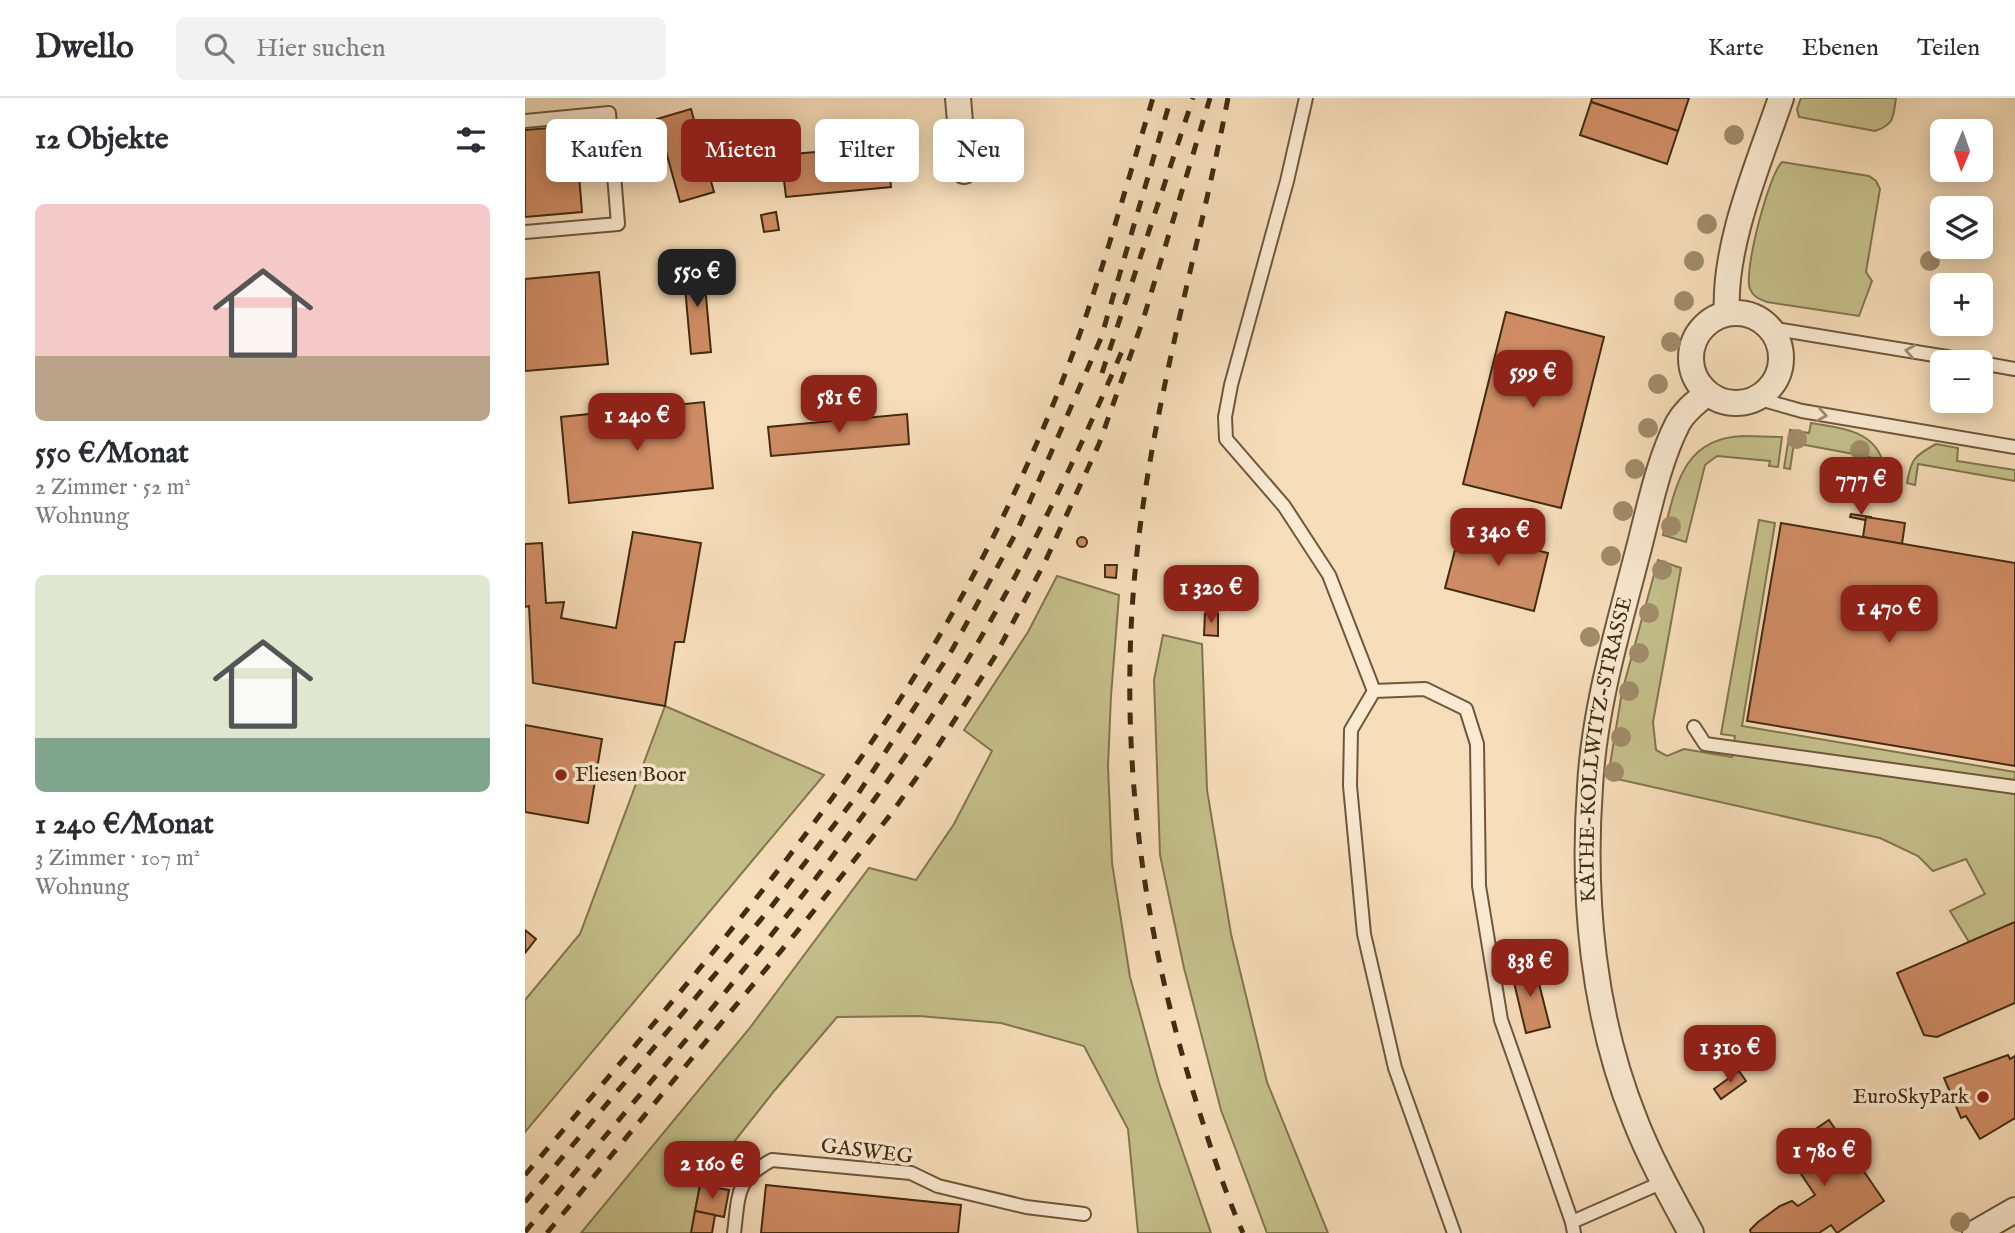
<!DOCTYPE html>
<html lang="de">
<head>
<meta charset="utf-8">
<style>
  body { margin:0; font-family:"IM FELL English",serif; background:#f2f2f3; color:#2b2b33; height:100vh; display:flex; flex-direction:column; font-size:26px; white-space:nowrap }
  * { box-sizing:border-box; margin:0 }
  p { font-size:23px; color:#7c7c81 }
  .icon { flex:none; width:38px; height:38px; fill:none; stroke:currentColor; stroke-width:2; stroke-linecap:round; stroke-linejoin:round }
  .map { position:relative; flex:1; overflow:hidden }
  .sheet { display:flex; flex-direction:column; background:#fff; width:525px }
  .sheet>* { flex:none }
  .top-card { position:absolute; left:21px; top:21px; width:665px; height:63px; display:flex; gap:14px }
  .needle { width:46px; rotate:182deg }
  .tools { position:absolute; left:1405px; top:21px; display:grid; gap:14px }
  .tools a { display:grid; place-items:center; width:63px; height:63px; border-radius:10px; background:#fff; box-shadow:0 4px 18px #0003; font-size:35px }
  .price { position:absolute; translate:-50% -60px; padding:0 16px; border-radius:14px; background:#8f2418; color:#fff; font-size:23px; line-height:46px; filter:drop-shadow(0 2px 4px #0008) }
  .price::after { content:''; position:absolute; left:50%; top:42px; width:21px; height:16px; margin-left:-10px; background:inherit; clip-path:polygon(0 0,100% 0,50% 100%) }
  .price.selected { background:#222; color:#fff }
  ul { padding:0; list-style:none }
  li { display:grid; align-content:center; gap:14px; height:371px; padding:0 35px }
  li span { display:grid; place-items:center; height:217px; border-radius:10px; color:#555 }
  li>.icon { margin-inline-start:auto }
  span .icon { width:126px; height:126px; fill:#fffc; stroke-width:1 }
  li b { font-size:30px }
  h2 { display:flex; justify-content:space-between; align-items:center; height:84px; padding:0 35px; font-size:30px }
  .tag { padding:0 24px; border-radius:10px; background:#fff; box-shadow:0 4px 18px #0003; font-size:24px; line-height:63px }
  .tag.selected { background:#8f2418; color:#fff }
  header { display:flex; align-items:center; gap:42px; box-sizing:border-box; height:98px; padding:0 35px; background:#fff; border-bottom:2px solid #e1e1e2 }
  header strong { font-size:33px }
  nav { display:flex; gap:38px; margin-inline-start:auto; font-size:24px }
  .search { width:490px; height:63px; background:#f2f2f3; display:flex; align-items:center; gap:18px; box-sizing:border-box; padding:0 24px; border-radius:10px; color:#7c7c81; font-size:26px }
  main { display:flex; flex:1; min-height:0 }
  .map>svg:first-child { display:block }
</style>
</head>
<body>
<header>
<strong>Dwello</strong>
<div class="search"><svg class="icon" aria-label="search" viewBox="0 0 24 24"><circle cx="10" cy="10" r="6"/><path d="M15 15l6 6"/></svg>Hier suchen</div>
<nav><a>Karte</a><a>Ebenen</a><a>Teilen</a></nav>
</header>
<main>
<section class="sheet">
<h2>12 Objekte<svg class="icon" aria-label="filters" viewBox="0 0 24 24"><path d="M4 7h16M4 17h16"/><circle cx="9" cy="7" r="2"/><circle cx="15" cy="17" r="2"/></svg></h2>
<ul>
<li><span style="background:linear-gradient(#f6c9c9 70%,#b9a48a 0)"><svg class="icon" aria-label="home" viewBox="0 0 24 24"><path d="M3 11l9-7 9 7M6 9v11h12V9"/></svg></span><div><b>550 €/Monat</b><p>2 Zimmer · 52 m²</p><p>Wohnung</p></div></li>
<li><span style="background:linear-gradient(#dfe7d0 75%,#7fa58c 0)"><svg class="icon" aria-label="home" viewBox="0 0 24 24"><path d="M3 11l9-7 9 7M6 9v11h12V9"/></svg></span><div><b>1 240 €/Monat</b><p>3 Zimmer · 107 m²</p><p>Wohnung</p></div></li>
</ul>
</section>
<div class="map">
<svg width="1490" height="1135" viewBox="0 0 1490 1135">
  <rect width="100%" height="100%" fill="#f7deba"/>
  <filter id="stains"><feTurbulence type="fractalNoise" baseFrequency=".00286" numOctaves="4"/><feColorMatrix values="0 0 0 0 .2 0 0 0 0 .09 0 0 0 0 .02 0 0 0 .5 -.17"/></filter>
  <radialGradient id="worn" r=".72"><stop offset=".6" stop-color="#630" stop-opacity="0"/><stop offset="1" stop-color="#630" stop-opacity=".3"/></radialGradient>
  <!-- green -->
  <g fill="#c4bf8b" stroke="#82764e" stroke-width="2">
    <path d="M 1276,0 L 1371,0 C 1368,19 1370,26 1350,33 L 1274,19 L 1272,11 Z"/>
    <path d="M 1257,64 L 1344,78 L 1351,83 L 1355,91 L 1341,174 L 1347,183 L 1334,218 L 1242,204 C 1235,201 1228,199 1225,191 C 1218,174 1244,76 1257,64 Z"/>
    <path d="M 1286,325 C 1313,330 1346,331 1357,361 L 1351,376 L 1343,379 L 1345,359 L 1269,345 L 1265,371 L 1259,370 L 1265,332 L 1284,335 Z"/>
    <path d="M 1218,338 L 1257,339 L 1253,369 L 1244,368 L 1245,363 L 1192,358 L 1180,367 L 1161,444 L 1138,437 C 1151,389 1157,340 1218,338 Z"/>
    <path d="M 1411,346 L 1433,350 L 1432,363 L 1490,372 L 1490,383 L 1393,366 L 1390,387 L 1382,385 C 1386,361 1389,358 1411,346 Z"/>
    <polygon points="1234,422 1250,425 1217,628 1490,674 1490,824 1444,844 1425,813 1460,796 1441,761 1408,773 1393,758 1355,740 1083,679 1097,594 1133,462 1156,470 1128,624 1131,652 1142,658 1159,651 1207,659 1210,638 1196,636"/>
    <polygon points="532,478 594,497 586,598 583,668 587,765 605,879 634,985 686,1135 613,1135 603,1031 559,948 476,925 394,918 312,919 250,992 175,1087 166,1135 56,1135 224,931 344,770 391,782 429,726 467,653 439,632 503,534"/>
    <polygon points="638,537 677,546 682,692 706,836 742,984 803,1135 742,1135 696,1012 659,870 635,757 629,582"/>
    <polygon points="140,608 299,677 0,1034 0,902 55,836"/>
  </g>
  <!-- building -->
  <g fill="#d08d65" stroke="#412c11" stroke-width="2">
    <polygon points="1067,0 1164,0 1153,33 1066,4"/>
    <polygon points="1066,4 1153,33 1142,66 1055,37"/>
    <polygon points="166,11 189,94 155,104 132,21"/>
    <polygon points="50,28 57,114 0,119 0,32"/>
    <polygon points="362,48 366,89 261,99 256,57"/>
    <polygon points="251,114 254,132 239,134 236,117"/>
    <polygon points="178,165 186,254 166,256 158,167"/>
    <polygon points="74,174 83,266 0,273 0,181"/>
    <polygon points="981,214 1079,239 1036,410 938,386"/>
    <polygon points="179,304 188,390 44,405 36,319"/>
    <polygon points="382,316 384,346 246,358 243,329"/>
    <polygon points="1326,416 1346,419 1345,423 1325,419"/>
    <polygon points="1341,419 1380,425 1377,446 1338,439"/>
    <polygon points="973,420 995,426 990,447 1023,455 1009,513 920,490 935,433 967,442"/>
    <polygon points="1256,425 1490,465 1490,668 1222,623"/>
    <polygon points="108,434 176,445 159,544 150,544 140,608 8,585 4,508 0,509 0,446 17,445 21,505 39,504 36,520 91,530"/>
    <circle cx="557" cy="444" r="5"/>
    <polygon points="580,467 592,467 591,480 580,479"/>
    <polygon points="680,516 693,516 693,538 679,537"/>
    <polygon points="0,627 77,641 63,725 0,714"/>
    <polygon points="1490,824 1490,905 1412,939 1399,937 1372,875"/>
    <polygon points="0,832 11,841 0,855"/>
    <polygon points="1009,866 1025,929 1001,935 986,872"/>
    <polygon points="1483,957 1485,961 1490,958 1490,1020 1455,1041 1441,1018 1436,1020 1419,980"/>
    <polygon points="1214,973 1221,983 1196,1001 1189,991"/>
    <polygon points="1304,1022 1359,1103 1312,1135 1306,1127 1294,1135 1226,1135 1225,1132 1233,1124 1255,1108 1267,1103 1273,1108 1290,1097 1260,1052"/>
    <polygon points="175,1087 204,1092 199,1119 170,1113"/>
    <polygon points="241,1087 436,1107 433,1135 236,1135"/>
    <polygon points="170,1113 190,1117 187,1135 166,1135"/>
  </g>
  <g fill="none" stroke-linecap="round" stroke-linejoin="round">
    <defs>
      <g id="lane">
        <polyline points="781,0 762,83 706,287 700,319 701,341 759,408 804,477 849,593 826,632 825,688 839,836 870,970 929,1135"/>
        <polyline points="0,23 84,15 93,126 0,134"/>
        <polyline points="1245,230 1452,264"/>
        <polyline points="1456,265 1490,271"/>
        <polyline points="1231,300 1277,313 1490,349"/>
        <polyline points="849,593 900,591 941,611 952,646 954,788 976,922 1047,1124"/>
        <polyline points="1169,629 1180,646 1490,689"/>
        <path d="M 209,1135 C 214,1096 210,1082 247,1062 L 386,1075 L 413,1088 L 501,1109 L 559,1116"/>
        <polyline points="1049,1135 1047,1124 1138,1084"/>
      </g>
      <g id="street">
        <polyline points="433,0 439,73"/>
        <path d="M 1202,215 C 1198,147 1234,65 1256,0"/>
        <circle cx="1211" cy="260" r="45"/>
        <path id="s1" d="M 1166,1135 C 1146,1098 1125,1061 1110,1022 C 1068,918 1057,800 1065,689 C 1069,612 1092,535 1111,461 C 1123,417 1132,366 1153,325 C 1160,312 1172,304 1182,295"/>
        <polyline points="1450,1135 1490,1112"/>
      </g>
    </defs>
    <!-- lane casing -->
    <use href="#lane" stroke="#6e583b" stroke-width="16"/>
    <!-- street casing -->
    <use href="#street" stroke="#6e583b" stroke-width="28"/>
    <!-- lane -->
    <use href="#lane" stroke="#faead2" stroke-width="12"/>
    <!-- street -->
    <use href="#street" stroke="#faead2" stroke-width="24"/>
    <!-- rail -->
    <g stroke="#412c11" stroke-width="5" stroke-dasharray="12 12" stroke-linecap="butt">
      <path d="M 703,0 C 676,141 635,280 616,422 C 589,618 612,815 671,1003 C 685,1048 699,1092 718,1135"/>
      <polyline points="577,275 668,0"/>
      <path d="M 0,1077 C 174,872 358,667 476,423 C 498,377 519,331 537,284 C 573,192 599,94 628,0"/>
      <polyline points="0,1104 243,813 333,696 427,552 491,435 576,240 646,0"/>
      <path d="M 0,1134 C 140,965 288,799 409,615 C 484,501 544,378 597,253"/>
      <polyline points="22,1135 275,830 366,716 406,659 469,560 520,464 574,346 618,222 685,0"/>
    </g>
  </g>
  <!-- trees -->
  <g fill="#a18c6a">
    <circle cx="1209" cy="37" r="10"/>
    <circle cx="1182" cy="126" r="10"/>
    <circle cx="1169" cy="163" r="10"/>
    <circle cx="1405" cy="163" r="10"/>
    <circle cx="1159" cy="203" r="10"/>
    <circle cx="1146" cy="244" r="10"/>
    <circle cx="1133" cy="286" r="10"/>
    <circle cx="1123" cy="330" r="10"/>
    <circle cx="1272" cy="341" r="10"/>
    <circle cx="1335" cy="352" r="10"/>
    <circle cx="1110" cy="371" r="10"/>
    <circle cx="1098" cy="413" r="10"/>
    <circle cx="1146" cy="428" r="10"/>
    <circle cx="1086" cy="458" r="10"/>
    <circle cx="1137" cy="472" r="10"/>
    <circle cx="1124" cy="515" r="10"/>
    <circle cx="1065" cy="539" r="10"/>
    <circle cx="1114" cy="555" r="10"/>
    <circle cx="1104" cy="593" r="10"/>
    <circle cx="1096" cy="639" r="10"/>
    <circle cx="1089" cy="674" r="10"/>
    <circle cx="1435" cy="1124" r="10"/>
  </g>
  <!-- one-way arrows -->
  <defs><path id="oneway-chevron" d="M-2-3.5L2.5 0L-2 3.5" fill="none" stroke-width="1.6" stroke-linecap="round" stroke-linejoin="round" transform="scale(1.75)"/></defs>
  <g stroke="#9e8b72">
    <use href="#oneway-chevron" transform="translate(1385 253) rotate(-170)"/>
    <use href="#oneway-chevron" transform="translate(1297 317) rotate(10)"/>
  </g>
  <!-- markers -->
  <g fill="#8f2418" stroke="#faead2" stroke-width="2.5">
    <circle cx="36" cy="677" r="7"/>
    <circle cx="1458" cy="999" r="7"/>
  </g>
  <g text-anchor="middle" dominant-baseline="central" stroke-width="7" stroke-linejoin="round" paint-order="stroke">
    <!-- street labels -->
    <g font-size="21" fill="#412c11" stroke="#faead2">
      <text stroke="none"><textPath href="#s1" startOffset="504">KÄTHE-KOLLWITZ-STRASSE</textPath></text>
      <text transform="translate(342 1054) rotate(7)">GASWEG</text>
    </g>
    <!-- poi labels -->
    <g font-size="21" fill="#412c11" stroke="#faead2" text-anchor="start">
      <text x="50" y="677">Fliesen Boor</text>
      <text x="1444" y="999" text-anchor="end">EuroSkyPark</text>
    </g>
  </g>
  <rect width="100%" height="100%" filter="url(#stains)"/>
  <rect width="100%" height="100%" fill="url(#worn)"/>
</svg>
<div class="tools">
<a><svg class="needle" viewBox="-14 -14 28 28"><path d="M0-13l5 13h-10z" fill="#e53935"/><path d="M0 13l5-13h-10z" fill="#7c7c81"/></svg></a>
<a><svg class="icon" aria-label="layers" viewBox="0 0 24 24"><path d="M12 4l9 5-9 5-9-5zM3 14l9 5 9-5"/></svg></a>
<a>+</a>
<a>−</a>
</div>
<b class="price selected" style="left:172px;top:211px">550 €</b>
<b class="price" style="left:1008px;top:312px">599 €</b>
<b class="price" style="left:314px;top:337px">581 €</b>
<b class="price" style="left:112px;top:355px">1 240 €</b>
<b class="price" style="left:1336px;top:419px">777 €</b>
<b class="price" style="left:973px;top:470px">1 340 €</b>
<b class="price" style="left:686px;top:527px">1 320 €</b>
<b class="price" style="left:1364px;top:547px">1 470 €</b>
<b class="price" style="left:1005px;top:901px">838 €</b>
<b class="price" style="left:1205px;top:987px">1 310 €</b>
<b class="price" style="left:1299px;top:1090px">1 780 €</b>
<b class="price" style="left:187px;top:1103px">2 160 €</b>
<div class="top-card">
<a class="tag">Kaufen</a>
<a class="tag selected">Mieten</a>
<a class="tag">Filter</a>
<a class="tag">Neu</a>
</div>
</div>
</main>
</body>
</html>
